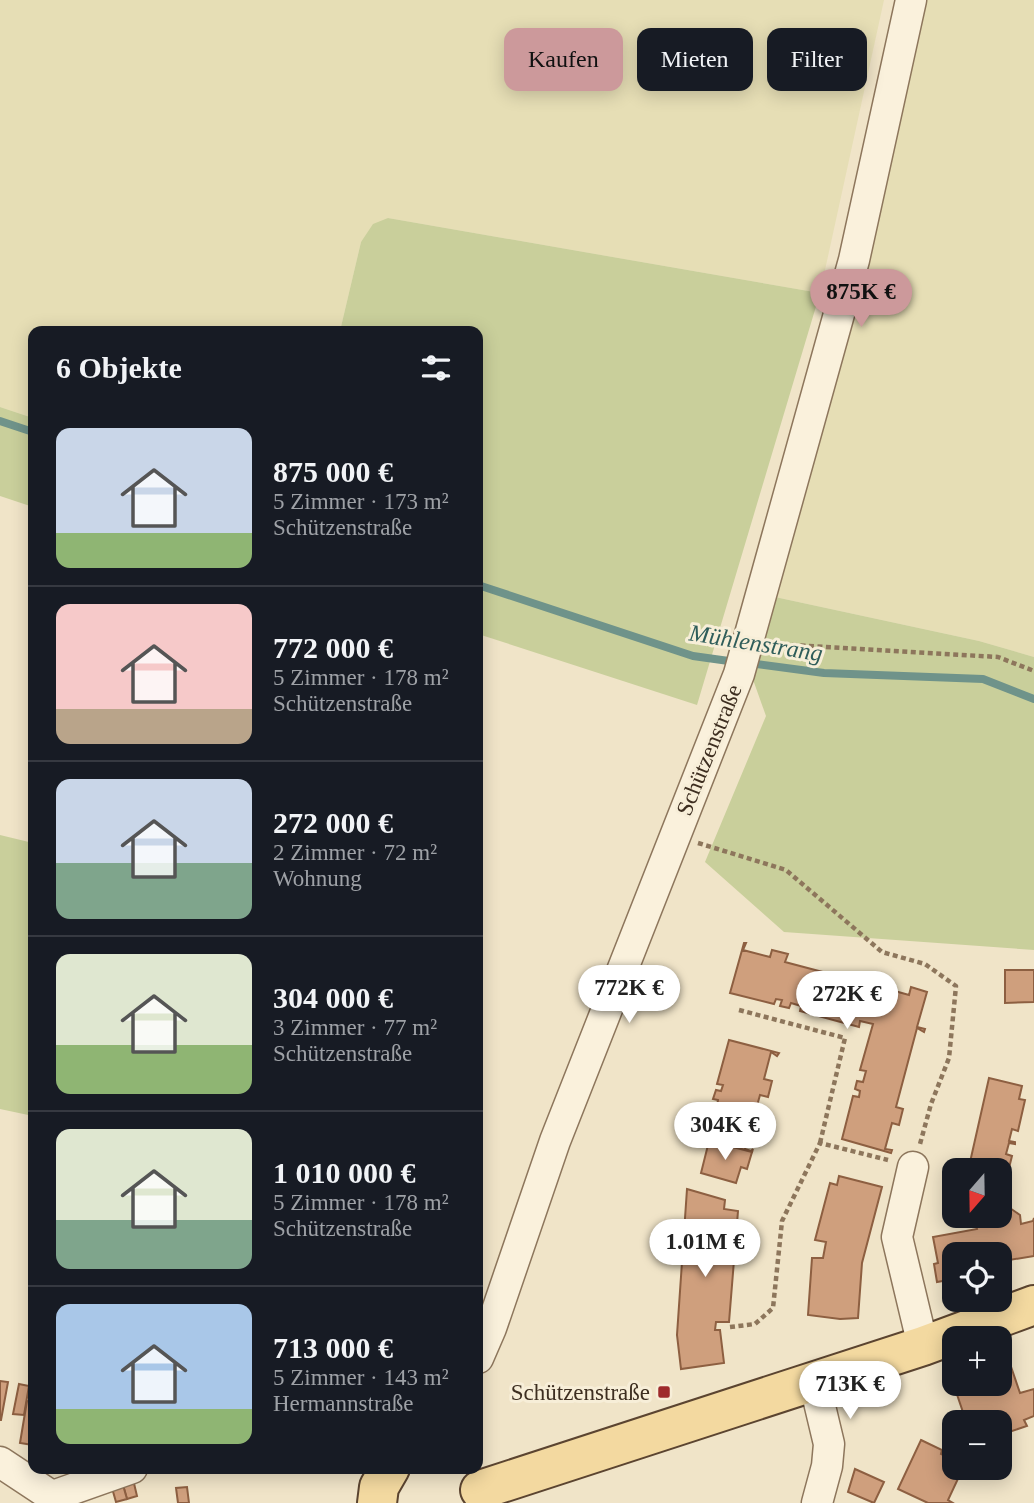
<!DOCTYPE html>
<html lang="de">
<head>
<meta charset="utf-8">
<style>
  body { margin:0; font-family:"Times New Roman",serif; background:#20242c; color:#f1f3f6; height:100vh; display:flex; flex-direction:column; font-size:26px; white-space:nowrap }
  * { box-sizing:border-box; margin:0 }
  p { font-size:23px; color:#9ea1a6 }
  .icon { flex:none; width:38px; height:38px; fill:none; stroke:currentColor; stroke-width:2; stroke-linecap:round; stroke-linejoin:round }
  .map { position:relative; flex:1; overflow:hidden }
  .side { position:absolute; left:28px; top:326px; width:455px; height:1148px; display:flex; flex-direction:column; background:#171b24; border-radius:14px; box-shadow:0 4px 18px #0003 }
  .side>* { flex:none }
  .hud { position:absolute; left:504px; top:28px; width:424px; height:63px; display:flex; gap:14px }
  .needle { width:46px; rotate:200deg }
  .buttons { position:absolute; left:942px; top:1158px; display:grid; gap:14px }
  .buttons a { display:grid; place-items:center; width:70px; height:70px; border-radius:14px; background:#171b24; box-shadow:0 4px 18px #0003; font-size:35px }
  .price { position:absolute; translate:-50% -60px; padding:0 16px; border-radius:24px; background:#fff; color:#222; font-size:23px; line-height:46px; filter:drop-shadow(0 2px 4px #0008) }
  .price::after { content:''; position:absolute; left:50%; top:42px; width:21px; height:16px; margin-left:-10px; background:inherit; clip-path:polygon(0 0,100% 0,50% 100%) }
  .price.active { background:#cc999b; color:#111 }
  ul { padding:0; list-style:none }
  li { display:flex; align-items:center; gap:21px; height:175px; padding:0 28px }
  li+li { border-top:2px solid #363941 }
  li span { display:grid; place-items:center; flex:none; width:196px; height:140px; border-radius:14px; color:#555 }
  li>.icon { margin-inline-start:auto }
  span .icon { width:84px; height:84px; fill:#fffc; stroke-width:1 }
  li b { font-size:30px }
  h2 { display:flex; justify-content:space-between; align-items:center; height:84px; padding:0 28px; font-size:30px }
  .tag { padding:0 24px; border-radius:14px; background:#171b24; box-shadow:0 4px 18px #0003; font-size:24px; line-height:63px }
  .tag.active { background:#cc999b; color:#111 }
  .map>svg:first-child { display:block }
</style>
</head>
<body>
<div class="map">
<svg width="1034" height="1503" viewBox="0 0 1034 1503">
  <rect width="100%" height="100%" fill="#f0e4c8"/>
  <!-- farmland -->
  <g fill="#e6deb5">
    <polygon points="0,0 884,0 820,293 388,218 361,242 340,331 33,331 33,418 0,407"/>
    <polygon points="922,0 1034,0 1034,657 979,641 775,597"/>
  </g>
  <!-- green -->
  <g fill="#c9cf9b">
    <polygon points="388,218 820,293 697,705 478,634 478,331 340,331 361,242 373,224"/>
    <polygon points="0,407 33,418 33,507 0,496"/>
    <polygon points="775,597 979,641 1034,657 1034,950 784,932 705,862 766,716 751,674"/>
    <polygon points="0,835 33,843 33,1116 0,1109"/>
  </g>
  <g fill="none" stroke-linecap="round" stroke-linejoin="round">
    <!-- stream -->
    <g stroke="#6f938a" stroke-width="8">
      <polyline points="0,421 33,432"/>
      <polyline points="478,585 693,656 736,662"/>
      <polyline points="749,663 824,673 983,679 1034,699"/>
    </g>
  </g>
  <!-- building -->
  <g fill="#cf9f7d" stroke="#8d5f41" stroke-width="2">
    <polygon points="744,943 746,943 743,950 770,957 772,950 788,954 785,962 868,984 869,976 872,977 870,985 882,988 884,980 887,981 884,988 909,995 911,987 927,992 917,1027 925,1029 924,1032 917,1028 896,1107 903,1109 899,1125 892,1123 885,1149 892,1150 891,1153 842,1139 853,1096 859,1097 860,1091 855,1089 857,1081 863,1082 866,1071 860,1070 873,1024 860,1021 859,1027 800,1011 801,1006 791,1003 789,1008 780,1006 782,1000 776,999 774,1004 730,993"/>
    <polygon points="1005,970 1034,970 1034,1002 1005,1003"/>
    <polygon points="729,1040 779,1053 777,1056 771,1052 764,1079 772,1081 768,1097 760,1095 745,1149 751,1151 753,1149 752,1152 702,1139 710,1109 716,1111 718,1100 713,1099 716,1090 721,1091 723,1085 717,1084"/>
    <polygon points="989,1078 1022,1086 1019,1099 1025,1100 1018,1131 1012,1129 1009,1141 1015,1142 1015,1144 1009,1143 1006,1154 1012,1156 1008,1172 1001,1170 1007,1206 1020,1215 1021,1224 1033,1221 1034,1218 1034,1256 1003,1261 1005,1270 1003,1270 1003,1267 999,1268 999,1255 954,1255 954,1279 937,1282 934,1264 938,1263 933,1237 977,1229 974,1216 999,1216 999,1171 968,1171"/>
    <polygon points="702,1139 752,1152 747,1169 741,1167 736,1183 701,1173 709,1141"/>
    <polygon points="839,1176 882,1187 862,1263 858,1318 840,1319 808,1315 812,1258 823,1258 826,1242 815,1240 830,1183 837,1185"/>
    <polygon points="687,1189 725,1200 724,1209 738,1211 729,1322 716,1322 715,1330 720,1330 724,1363 681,1369 677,1335"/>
    <polygon points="1008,1358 1020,1393 1034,1389 1034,1416 1024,1420 1027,1426 1003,1434 1006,1444 999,1446 999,1423 976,1423 974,1415 965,1418 951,1377 954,1376 954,1384 999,1384 999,1361"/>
    <polygon points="0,1381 8,1382 1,1420 0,1420"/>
    <polygon points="19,1384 29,1386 24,1415 13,1414"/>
    <polygon points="27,1401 33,1402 33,1445 20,1443"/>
    <polygon points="921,1440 942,1450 941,1454 954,1460 954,1468 963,1468 948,1500 953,1503 928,1503 898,1489"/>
    <polygon points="855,1469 884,1482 874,1503 848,1492"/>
    <polygon points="132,1475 137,1496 127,1499 121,1478"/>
    <polygon points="121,1478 127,1499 116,1502 110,1481"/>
    <polygon points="187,1487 189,1503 178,1503 176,1488"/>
  </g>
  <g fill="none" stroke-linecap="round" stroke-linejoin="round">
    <defs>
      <g id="minor">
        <polyline points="913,1167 897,1237 923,1346"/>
        <polyline points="478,1358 491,1328 555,1141 739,674 854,260 911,0"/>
        <polyline points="814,1381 829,1444 827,1466 817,1503"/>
        <polyline points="0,1462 62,1503"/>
        <polyline points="53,1496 132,1468"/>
      </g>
      <g id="major">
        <polyline points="480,1490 923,1346 1034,1305"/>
        <polyline points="377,1503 379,1487 390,1468"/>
      </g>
    </defs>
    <!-- minor casing -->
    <use href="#minor" stroke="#8d765c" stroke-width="33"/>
    <!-- major casing -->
    <use href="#major" stroke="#5b4430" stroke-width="42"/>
    <!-- path -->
    <g stroke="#8d765c" stroke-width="4.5" stroke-dasharray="5 3.5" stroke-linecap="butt">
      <polyline points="775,644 998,657 1034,671"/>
      <polyline points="698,843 786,870 882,952 925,964 956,986 949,1058 931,1104 920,1144"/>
      <polyline points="739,1010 845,1038 820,1143"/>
      <polyline points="730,1327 755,1324 773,1308 782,1221 820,1143 888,1160"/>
    </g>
    <!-- minor -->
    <use href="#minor" stroke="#faf1dc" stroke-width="30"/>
    <!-- major -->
    <use href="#major" stroke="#f3d9a0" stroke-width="38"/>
  </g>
  <!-- markers -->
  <rect fill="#9e2a2b" stroke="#f7eed8" stroke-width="2.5" x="657" y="1385" width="14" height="14" rx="3.5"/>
  <g text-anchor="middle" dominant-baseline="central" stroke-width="6" stroke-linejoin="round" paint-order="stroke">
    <!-- street labels -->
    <g font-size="23" fill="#3d2e20" stroke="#f7eed8">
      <text transform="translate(709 750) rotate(-68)">Schützenstraße</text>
    </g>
    <!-- poi labels -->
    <g font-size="23" fill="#3d2e20" stroke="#f7eed8" text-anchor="end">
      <text x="650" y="1392">Schützenstraße</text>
    </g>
    <!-- water labels -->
    <g font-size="24" font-style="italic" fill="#2f5d5a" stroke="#f7eed8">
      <text transform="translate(756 643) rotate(9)">Mühlenstrang</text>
    </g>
  </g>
</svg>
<div class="buttons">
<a><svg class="needle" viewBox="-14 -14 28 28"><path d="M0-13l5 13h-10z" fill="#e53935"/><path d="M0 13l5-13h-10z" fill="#9ea1a6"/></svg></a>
<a><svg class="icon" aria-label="locate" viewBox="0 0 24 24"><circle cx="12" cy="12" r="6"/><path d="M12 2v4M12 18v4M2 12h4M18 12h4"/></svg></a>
<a>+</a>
<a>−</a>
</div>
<b class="price active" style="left:861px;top:329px">875K €</b>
<b class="price" style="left:629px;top:1025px">772K €</b>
<b class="price" style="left:847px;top:1031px">272K €</b>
<b class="price" style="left:725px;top:1162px">304K €</b>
<b class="price" style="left:705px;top:1279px">1.01M €</b>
<b class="price" style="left:850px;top:1421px">713K €</b>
<div class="hud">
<a class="tag active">Kaufen</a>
<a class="tag">Mieten</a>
<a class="tag">Filter</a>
</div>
<section class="side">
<h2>6 Objekte<svg class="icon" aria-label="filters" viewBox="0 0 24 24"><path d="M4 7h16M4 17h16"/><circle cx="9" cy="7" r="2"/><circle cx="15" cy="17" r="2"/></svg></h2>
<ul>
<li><span style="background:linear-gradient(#c9d6e8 75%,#8fb573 0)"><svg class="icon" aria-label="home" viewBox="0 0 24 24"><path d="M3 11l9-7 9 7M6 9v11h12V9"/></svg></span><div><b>875 000 €</b><p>5 Zimmer · 173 m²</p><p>Schützenstraße</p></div></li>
<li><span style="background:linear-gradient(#f6c9c9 75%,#b9a48a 0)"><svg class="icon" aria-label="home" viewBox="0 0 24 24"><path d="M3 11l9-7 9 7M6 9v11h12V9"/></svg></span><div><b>772 000 €</b><p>5 Zimmer · 178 m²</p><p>Schützenstraße</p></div></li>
<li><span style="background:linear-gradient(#c9d6e8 60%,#7fa58c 0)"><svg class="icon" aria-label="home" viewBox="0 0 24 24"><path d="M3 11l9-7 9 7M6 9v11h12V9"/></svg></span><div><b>272 000 €</b><p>2 Zimmer · 72 m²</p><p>Wohnung</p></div></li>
<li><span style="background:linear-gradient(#dfe7d0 65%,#8fb573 0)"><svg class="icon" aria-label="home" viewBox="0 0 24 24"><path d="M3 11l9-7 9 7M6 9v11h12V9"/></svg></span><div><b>304 000 €</b><p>3 Zimmer · 77 m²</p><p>Schützenstraße</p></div></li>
<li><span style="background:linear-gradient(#dfe7d0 65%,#7fa58c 0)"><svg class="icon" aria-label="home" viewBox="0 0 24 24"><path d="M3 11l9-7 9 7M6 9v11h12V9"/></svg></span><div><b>1 010 000 €</b><p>5 Zimmer · 178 m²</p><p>Schützenstraße</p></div></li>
<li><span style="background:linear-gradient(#a9c7e8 75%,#8fb573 0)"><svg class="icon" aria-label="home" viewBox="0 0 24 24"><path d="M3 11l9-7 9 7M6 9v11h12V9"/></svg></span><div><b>713 000 €</b><p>5 Zimmer · 143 m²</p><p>Hermannstraße</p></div></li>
</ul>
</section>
</div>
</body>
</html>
